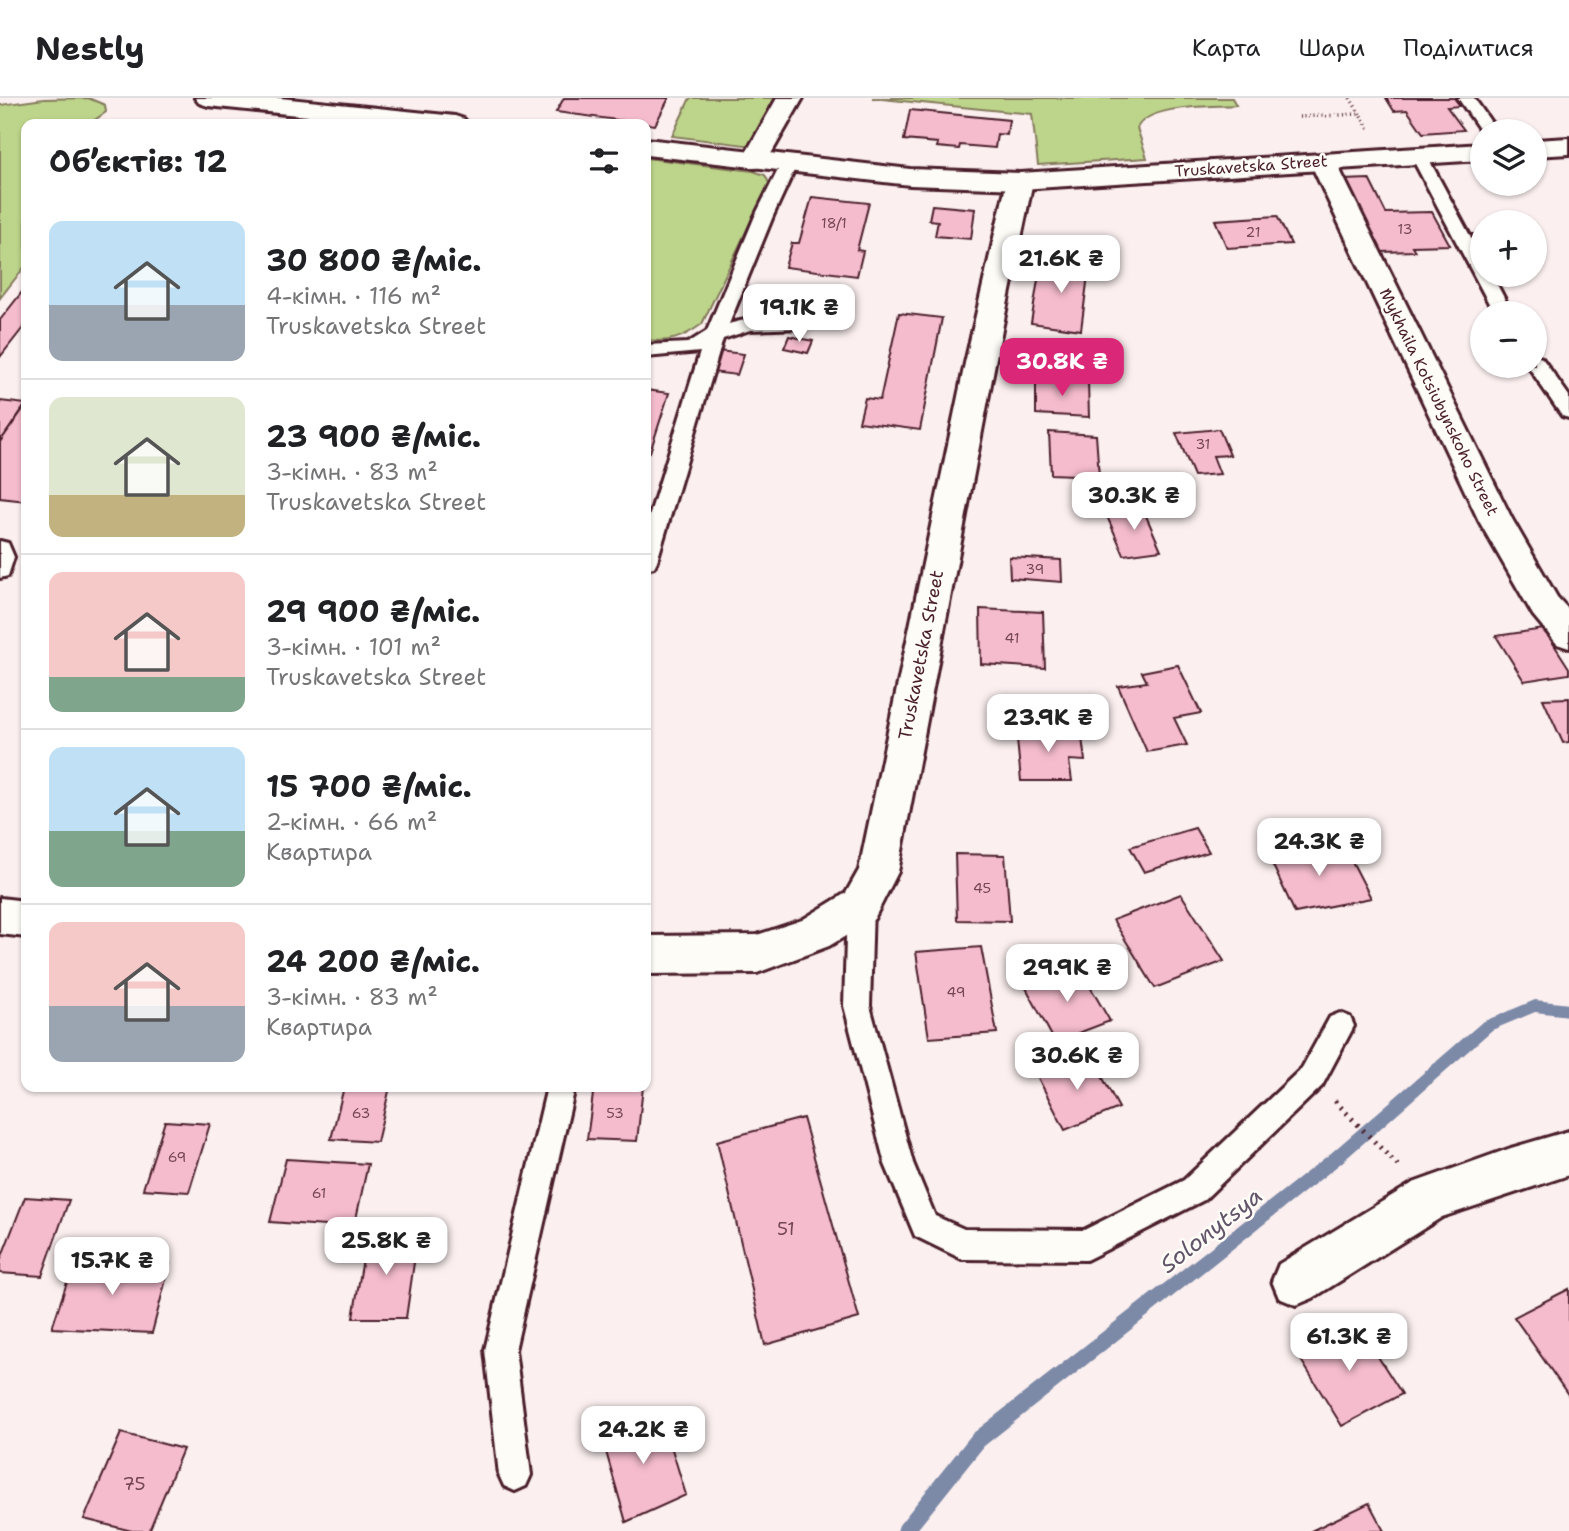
<!DOCTYPE html>
<html lang="uk">
<head>
<meta charset="utf-8">
<style>
  body { margin:0; font-family:"Shantell Sans",sans-serif; background:#f2f2f2; color:#202124; height:100vh; display:flex; flex-direction:column; font-size:26px; white-space:nowrap }
  * { box-sizing:border-box; margin:0 }
  p { font-size:23px; color:#757577 }
  .icon { flex:none; width:38px; height:38px; fill:none; stroke:currentColor; stroke-width:2; stroke-linecap:round; stroke-linejoin:round }
  .map { position:relative; flex:1; overflow:hidden }
  .details { position:absolute; left:21px; top:21px; width:630px; height:973px; display:flex; flex-direction:column; background:#fff; border-radius:14px; box-shadow:0 2px 5px #0004 }
  .details>* { flex:none }
  .fabs { position:absolute; left:1470px; top:21px; display:grid; gap:14px }
  .fabs a { display:grid; place-items:center; width:77px; height:77px; border-radius:50%; background:#fff; box-shadow:0 2px 5px #0004; font-size:35px }
  .price { position:absolute; translate:-50% -60px; padding:0 16px; border-radius:14px; background:#fff; color:#222; font-size:23px; line-height:46px; filter:drop-shadow(0 2px 4px #0008) }
  .price::after { content:''; position:absolute; left:50%; top:42px; width:21px; height:16px; margin-left:-10px; background:inherit; clip-path:polygon(0 0,100% 0,50% 100%) }
  .price.on { background:#db2777; color:#fff }
  ul { padding:0; list-style:none }
  li { display:flex; align-items:center; gap:21px; height:175px; padding:0 28px }
  li+li { border-top:2px solid #e0e0e0 }
  li span { display:grid; place-items:center; flex:none; width:196px; height:140px; border-radius:14px; color:#555 }
  li>.icon { margin-inline-start:auto }
  span .icon { width:84px; height:84px; fill:#fffc; stroke-width:1 }
  li b { font-size:30px }
  h2 { display:flex; justify-content:space-between; align-items:center; height:84px; padding:0 28px; font-size:30px }
  header { display:flex; align-items:center; gap:42px; box-sizing:border-box; height:98px; padding:0 35px; background:#fff; border-bottom:2px solid #e0e0e0 }
  header strong { font-size:33px }
  nav { display:flex; gap:38px; margin-inline-start:auto; font-size:24px }
  .map>svg:first-child { display:block }
</style>
</head>
<body>
<header>
<strong>Nestly</strong>
<nav><a>Карта</a><a>Шари</a><a>Поділитися</a></nav>
</header>
<div class="map">
<svg width="1569" height="1433" viewBox="0 0 1569 1433">
  <rect width="100%" height="100%" fill="#fbefef"/>
  <filter id="ink" filterUnits="userSpaceOnUse"><feTurbulence type="fractalNoise" baseFrequency=".0143" numOctaves="2"/><feDisplacementMap in="SourceGraphic" scale="14" xChannelSelector="R" yChannelSelector="G"/><feConvolveMatrix kernelMatrix="1 2 1 2 8 2 1 2 1" color-interpolation-filters="sRGB"/></filter>
  <g filter="url(#ink)">
    <!-- green -->
    <g fill="#bdd58b" stroke="#847a5b" stroke-width="2">
      <polygon points="88,0 105,7 106,14 89,26 26,26 26,167 0,200 0,7 44,1"/>
      <polygon points="690,0 780,0 761,49 672,38"/>
      <path d="M 872,0 L 1232,0 L 1236,7 C 1211,9 1149,6 1137,30 L 1147,60 L 1038,67 L 1032,16 Z"/>
      <path d="M 646,60 L 753,73 L 765,77 L 769,85 L 702,226 C 683,240 669,245 646,242 Z"/>
    </g>
    <g fill="none" stroke-linecap="round" stroke-linejoin="round">
      <!-- stream -->
      <polygon fill="#7b89a7" fill-rule="evenodd" points="1535,902 1569,906 1569,918 1535,914 1492,932 1341,1065 984,1348 916,1433 897,1433 899,1427 972,1336 1331,1055 1482,924"/>
    </g>
    <!-- building -->
    <g fill="#f5bcce" stroke="#4a1f2b" stroke-width="2">
      <polygon points="564,0 669,0 655,27 556,14"/>
      <polygon points="1386,0 1454,0 1460,8 1447,9 1464,32 1423,35 1407,12 1394,13"/>
      <polygon points="910,12 1009,22 1007,37 997,36 995,50 960,47 959,51 937,49 938,45 904,42"/>
      <polygon points="1369,81 1386,115 1432,114 1450,147 1412,148 1415,153 1380,154 1344,82"/>
      <polygon points="812,99 869,105 857,152 863,153 857,178 785,169 792,145 799,145"/>
      <polygon points="932,107 975,111 971,141 935,138 938,123 929,122"/>
      <polygon points="1277,118 1291,146 1227,150 1215,122"/>
      <polygon points="1467,136 1482,136 1482,156 1478,156"/>
      <polygon points="1041,163 1089,169 1081,232 1031,225"/>
      <polygon points="26,189 26,226 0,259 0,222"/>
      <polygon points="899,215 942,220 920,332 859,324 865,300 880,302"/>
      <polygon points="789,238 813,243 808,255 784,250"/>
      <polygon points="718,253 744,256 737,277 711,274"/>
      <polygon points="1036,281 1088,284 1089,319 1036,316"/>
      <polygon points="646,292 669,295 650,354 646,353"/>
      <polygon points="0,303 26,306 0,344"/>
      <polygon points="26,307 26,403 0,400 0,344"/>
      <polygon points="1219,331 1230,357 1213,358 1220,376 1194,378 1176,335"/>
      <polygon points="1049,334 1096,337 1099,378 1051,376"/>
      <polygon points="1143,411 1161,452 1124,457 1106,416"/>
      <polygon points="1009,459 1061,462 1062,484 1010,480"/>
      <polygon points="980,511 1043,514 1045,570 981,566"/>
      <polygon points="1544,531 1569,570 1569,576 1524,583 1496,538"/>
      <polygon points="1178,567 1201,615 1174,620 1187,647 1147,654 1118,588 1147,584 1142,574"/>
      <polygon points="1569,600 1569,644 1563,645 1543,601"/>
      <polygon points="1016,631 1081,632 1085,663 1069,662 1072,683 1021,683"/>
      <polygon points="1195,730 1209,754 1144,774 1130,749"/>
      <polygon points="1342,744 1371,800 1295,815 1269,759"/>
      <polygon points="955,756 1005,757 1010,823 957,822"/>
      <polygon points="1181,796 1224,863 1155,890 1113,822"/>
      <polygon points="981,849 997,935 929,940 916,854"/>
      <polygon points="1078,868 1110,923 1055,944 1025,888"/>
      <polygon points="1090,956 1119,1010 1065,1032 1036,976"/>
      <polygon points="344,989 390,989 377,1044 331,1041"/>
      <polygon points="594,989 643,989 637,1043 587,1041"/>
      <polygon points="803,1020 859,1220 765,1247 717,1043"/>
      <polygon points="165,1023 210,1026 189,1094 143,1091"/>
      <polygon points="286,1061 368,1066 354,1130 270,1124"/>
      <polygon points="25,1099 69,1102 42,1178 0,1175 0,1163"/>
      <polygon points="367,1137 418,1137 406,1220 353,1220"/>
      <polygon points="74,1163 170,1166 152,1235 52,1230"/>
      <polygon points="1569,1191 1569,1298 1514,1219"/>
      <polygon points="1355,1223 1402,1296 1342,1328 1296,1254"/>
      <polygon points="660,1312 686,1397 626,1424 601,1336"/>
      <polygon points="121,1335 183,1351 149,1433 132,1433 84,1421"/>
      <polygon points="1369,1405 1384,1433 1311,1433"/>
    </g>
    <g fill="none" stroke-linecap="round" stroke-linejoin="round">
      <defs>
        <g id="lane">
          <polygon points="1458,0 1474,0 1497,33 1482,35"/>
          <polygon points="1419,53 1427,58 1482,160 1482,177 1492,177 1512,215 1494,215 1411,58"/>
          <path d="M 789,61 L 797,66 L 773,118 L 729,226 C 744,221 801,211 811,224 L 802,230 L 750,232 L 723,241 L 657,463 L 654,469 L 646,471 L 646,429 L 700,254 L 646,259 L 646,247 L 688,245 L 707,233 L 755,118 L 781,66 Z"/>
          <polygon points="1535,258 1542,260 1569,298 1569,320 1562,318 1528,268 1535,268"/>
          <polygon points="0,443 8,445 14,459 8,478 0,480"/>
          <polygon points="860,797 869,800 873,808 870,908 913,1065 935,1118 964,1131 1084,1132 1184,1082 1302,970 1330,919 1340,915 1350,919 1354,928 1322,988 1204,1102 1096,1157 1086,1162 962,1161 915,1138 885,1066 844,908 847,808 851,800"/>
          <polygon points="547,989 575,989 515,1252 531,1377 526,1388 515,1393 504,1388 499,1377 485,1252"/>
        </g>
        <g id="street">
          <polygon points="777,0 803,0 764,68 755,70 746,68 742,62"/>
          <polygon points="1323,56 1332,58 1336,64 1512,421 1557,499 1569,512 1569,550 1557,546 1533,517 1479,423 1310,64 1314,58"/>
          <polygon points="1020,75 1029,77 1033,83 995,265 898,774 874,821 829,848 757,875 646,876 646,838 757,837 802,822 846,795 859,772 965,265 1007,83 1011,77"/>
          <polygon points="0,800 26,803 26,839 0,836"/>
          <polygon points="1569,1033 1569,1077 1442,1119 1313,1200 1296,1207 1279,1200 1272,1183 1279,1166 1413,1085 1511,1050"/>
        </g>
        <g id="secondary">
          <polygon points="195,0 280,0 455,18 464,21 468,26 385,26 208,8 199,5"/>
          <polygon points="1569,40 1569,56 1535,58 1535,42"/>
          <polygon points="646,41 910,71 1020,75 1482,46 1482,62 1020,91 910,87 646,57"/>
        </g>
      </defs>
      <!-- lane casing -->
      <use href="#lane" stroke="#4a1f2b" stroke-width="6"/>
      <!-- street casing -->
      <use href="#street" stroke="#4a1f2b" stroke-width="6"/>
      <!-- secondary casing -->
      <use href="#secondary" stroke="#4a1f2b" stroke-width="6"/>
      <!-- path-far1 -->
      <g stroke="#4a1f2b" stroke-width="3.5" stroke-dasharray="1 3.5" stroke-linecap="butt">
        <polyline points="1350,0 1360,16"/>
        <polyline points="1299,19 1360,16 1369,31"/>
      </g>
      <!-- path -->
      <polyline stroke="#4a1f2b" stroke-width="5" stroke-dasharray="2 6" stroke-linecap="butt" points="1335,1003 1400,1070"/>
      <!-- lane -->
      <use href="#lane" fill="#fdfcf7" fill-rule="evenodd"/>
      <!-- street -->
      <use href="#street" fill="#fdfcf7" fill-rule="evenodd"/>
      <!-- secondary -->
      <use href="#secondary" fill="#fdfcf7" fill-rule="evenodd"/>
    </g>
  </g>
  <g text-anchor="middle" dominant-baseline="central" stroke-width="5" stroke-linejoin="round" paint-order="stroke">
    <!-- number labels -->
    <g font-size="14" fill="#754654">
      <text x="834" y="125">18/1</text>
      <text x="1405" y="131">13</text>
      <text x="1253" y="134">21</text>
      <text x="1203" y="346">31</text>
      <text x="1035" y="471">39</text>
      <text x="1012" y="540">41</text>
      <text x="982" y="790">45</text>
      <text x="956" y="894">49</text>
      <text x="361" y="1015">63</text>
      <text x="615" y="1015">53</text>
      <text x="177" y="1059">69</text>
      <text x="319" y="1095">61</text>
    </g>
    <!-- far-street labels -->
    <g font-size="16" fill="#4a1f2b" stroke="#fdfcf7">
      <text transform="translate(1251 68) rotate(-4)">Truskavetska Street</text>
      <text transform="translate(1439 304) rotate(64)">Mykhaila Kotsiubynskoho Street</text>
    </g>
    <!-- street labels -->
    <g font-size="18" fill="#4a1f2b" stroke="#fdfcf7">
      <text transform="translate(921 557) rotate(-79)">Truskavetska Street</text>
    </g>
    <!-- near-number labels -->
    <g font-size="18" fill="#754654">
      <text x="786" y="1131">51</text>
      <text x="134" y="1386">75</text>
    </g>
    <!-- near-water labels -->
    <g font-size="23" font-style="italic" fill="#625469" stroke="#fdfcf7">
      <text transform="translate(1211 1132) rotate(-38)">Solonytsya</text>
    </g>
  </g>
</svg>
<div class="fabs">
<a><svg class="icon" aria-label="layers" viewBox="0 0 24 24"><path d="M12 4l9 5-9 5-9-5zM3 14l9 5 9-5"/></svg></a>
<a>+</a>
<a>−</a>
</div>
<b class="price" style="left:1061px;top:197px">21.6K ₴</b>
<b class="price" style="left:799px;top:246px">19.1K ₴</b>
<b class="price on" style="left:1062px;top:300px">30.8K ₴</b>
<b class="price" style="left:1134px;top:434px">30.3K ₴</b>
<b class="price" style="left:1048px;top:656px">23.9K ₴</b>
<b class="price" style="left:1319px;top:780px">24.3K ₴</b>
<b class="price" style="left:1067px;top:906px">29.9K ₴</b>
<b class="price" style="left:1077px;top:994px">30.6K ₴</b>
<b class="price" style="left:386px;top:1179px">25.8K ₴</b>
<b class="price" style="left:112px;top:1199px">15.7K ₴</b>
<b class="price" style="left:1349px;top:1275px">61.3K ₴</b>
<b class="price" style="left:643px;top:1368px">24.2K ₴</b>
<section class="details">
<h2>Об’єктів: 12<svg class="icon" aria-label="filters" viewBox="0 0 24 24"><path d="M4 7h16M4 17h16"/><circle cx="9" cy="7" r="2"/><circle cx="15" cy="17" r="2"/></svg></h2>
<ul>
<li><span style="background:linear-gradient(#bfe0f5 60%,#9aa5b1 0)"><svg class="icon" aria-label="home" viewBox="0 0 24 24"><path d="M3 11l9-7 9 7M6 9v11h12V9"/></svg></span><div><b>30 800 ₴/міс.</b><p>4-кімн. · 116 m²</p><p>Truskavetska Street</p></div></li>
<li><span style="background:linear-gradient(#dfe7d0 70%,#c2b280 0)"><svg class="icon" aria-label="home" viewBox="0 0 24 24"><path d="M3 11l9-7 9 7M6 9v11h12V9"/></svg></span><div><b>23 900 ₴/міс.</b><p>3-кімн. · 83 m²</p><p>Truskavetska Street</p></div></li>
<li><span style="background:linear-gradient(#f6c9c9 75%,#7fa58c 0)"><svg class="icon" aria-label="home" viewBox="0 0 24 24"><path d="M3 11l9-7 9 7M6 9v11h12V9"/></svg></span><div><b>29 900 ₴/міс.</b><p>3-кімн. · 101 m²</p><p>Truskavetska Street</p></div></li>
<li><span style="background:linear-gradient(#bfe0f5 60%,#7fa58c 0)"><svg class="icon" aria-label="home" viewBox="0 0 24 24"><path d="M3 11l9-7 9 7M6 9v11h12V9"/></svg></span><div><b>15 700 ₴/міс.</b><p>2-кімн. · 66 m²</p><p>Квартира</p></div></li>
<li><span style="background:linear-gradient(#f6c9c9 60%,#9aa5b1 0)"><svg class="icon" aria-label="home" viewBox="0 0 24 24"><path d="M3 11l9-7 9 7M6 9v11h12V9"/></svg></span><div><b>24 200 ₴/міс.</b><p>3-кімн. · 83 m²</p><p>Квартира</p></div></li>
</ul>
</section>
</div>
</body>
</html>
